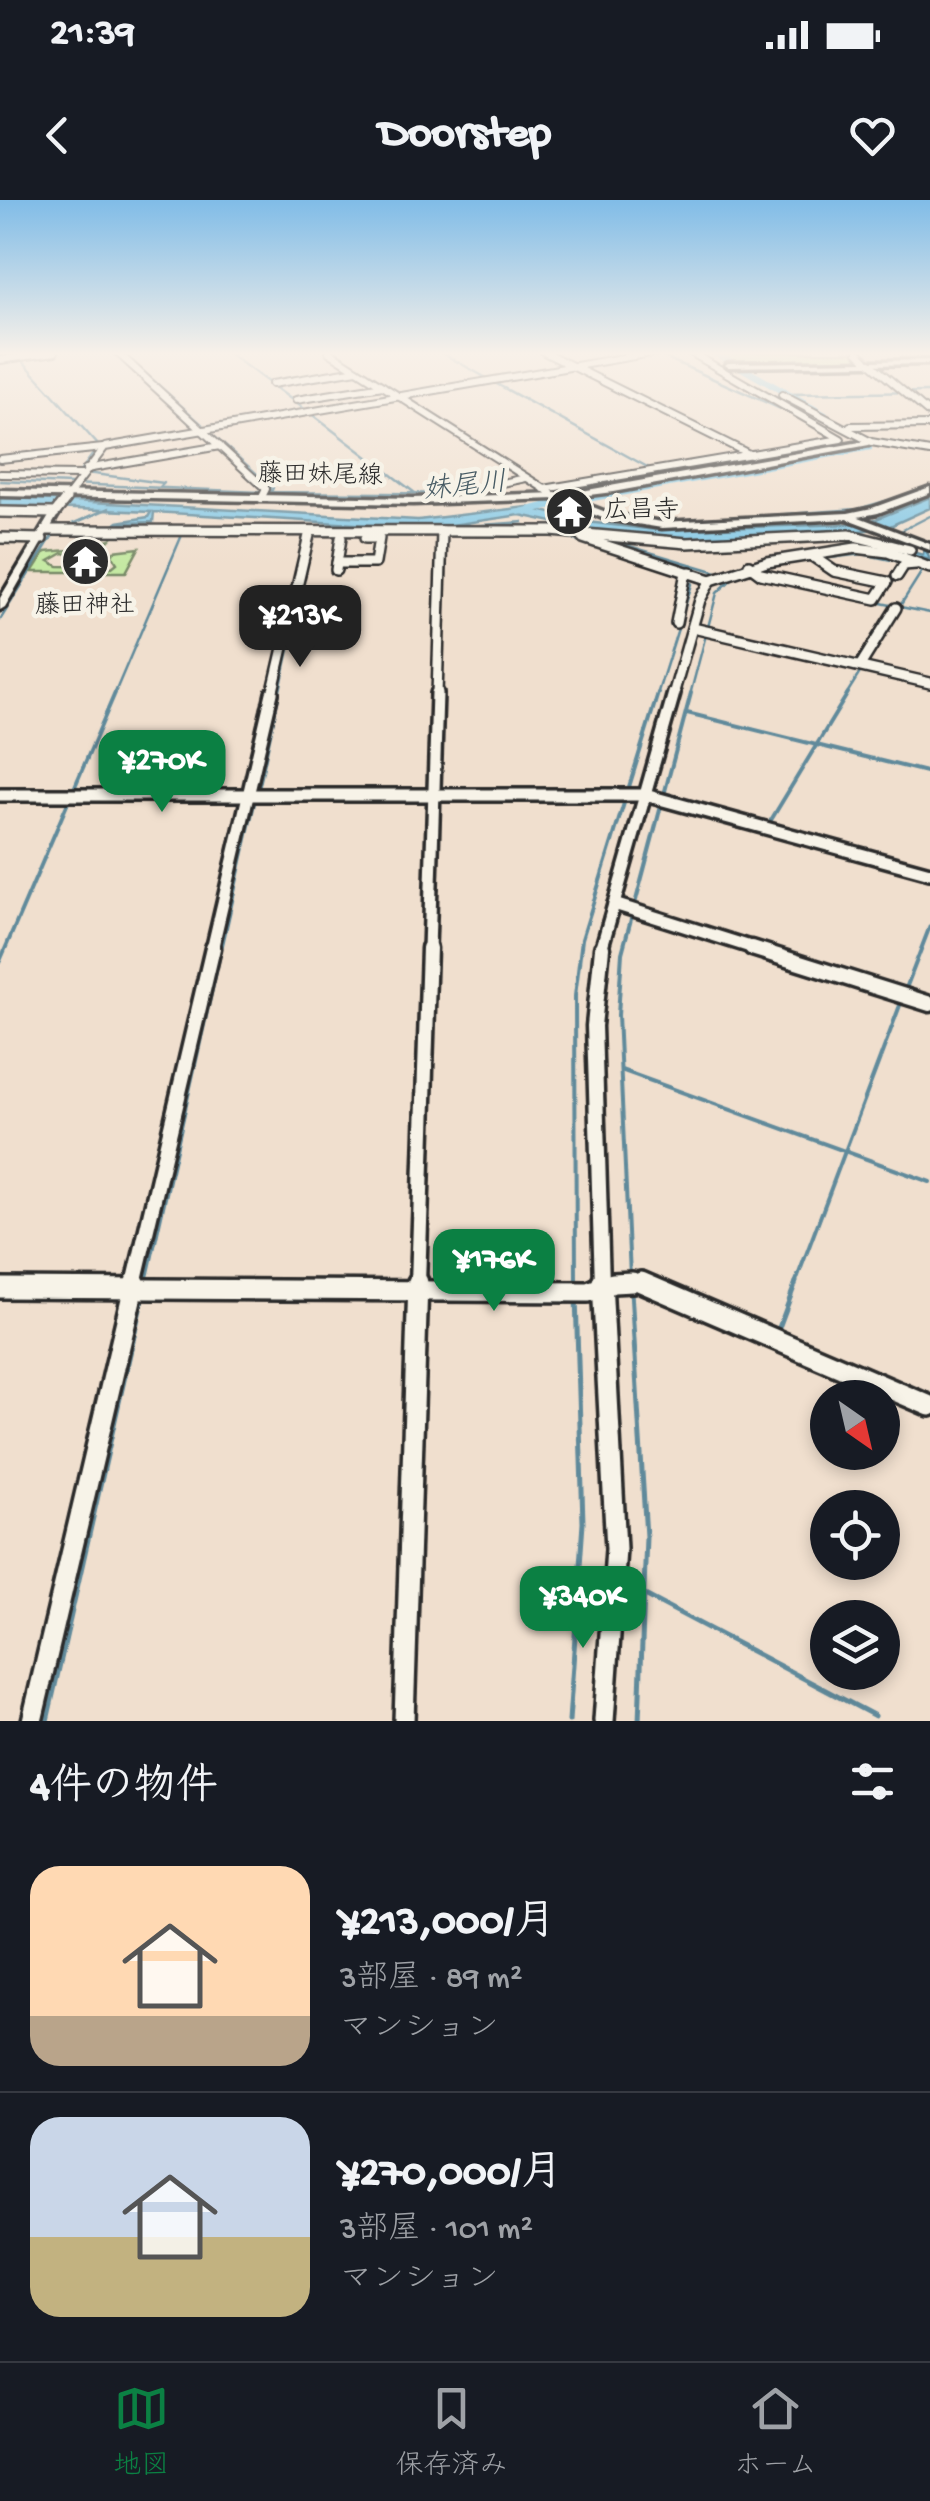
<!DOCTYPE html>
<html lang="ja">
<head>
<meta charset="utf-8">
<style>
  body { margin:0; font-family:"Gochi Hand","Klee One",sans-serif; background:#20242c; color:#f1f3f6; height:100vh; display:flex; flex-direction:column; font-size:38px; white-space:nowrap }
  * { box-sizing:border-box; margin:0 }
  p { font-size:32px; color:#9ea1a6 }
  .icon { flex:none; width:55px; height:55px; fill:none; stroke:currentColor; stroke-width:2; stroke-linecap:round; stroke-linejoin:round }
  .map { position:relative; height:1521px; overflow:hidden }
  .side { display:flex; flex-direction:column; background:#171b24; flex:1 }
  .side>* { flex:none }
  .needle { width:65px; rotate:146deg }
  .controls { position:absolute; left:810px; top:1180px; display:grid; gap:20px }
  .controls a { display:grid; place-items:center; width:90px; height:90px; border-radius:50%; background:#171b24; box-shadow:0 5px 15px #0003; font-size:50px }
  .price { position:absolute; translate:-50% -85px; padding:0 22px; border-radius:20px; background:#0b8043; color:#fff; font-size:32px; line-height:65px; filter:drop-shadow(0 2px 5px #0008) }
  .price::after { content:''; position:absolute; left:50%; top:60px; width:30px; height:22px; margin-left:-15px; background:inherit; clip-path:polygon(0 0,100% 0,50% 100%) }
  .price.current { background:#222; color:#fff }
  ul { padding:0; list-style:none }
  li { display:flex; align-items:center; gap:30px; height:250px; padding:0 30px }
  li+li { border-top:2px solid #363941 }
  li span { display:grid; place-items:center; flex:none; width:280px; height:200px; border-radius:30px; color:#555 }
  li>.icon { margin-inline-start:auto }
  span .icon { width:120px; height:120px; fill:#fffc; stroke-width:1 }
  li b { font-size:42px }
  h2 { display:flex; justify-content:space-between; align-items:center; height:120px; padding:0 30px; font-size:42px }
  .status { display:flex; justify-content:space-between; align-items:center; height:70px; padding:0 50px; background:#171b24; direction:ltr }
  .status svg { height:28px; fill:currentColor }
  header { display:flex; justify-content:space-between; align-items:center; height:130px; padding:0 30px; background:#171b24; font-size:45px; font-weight:700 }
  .dock { display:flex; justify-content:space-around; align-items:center; height:140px; border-top:2px solid #363941; background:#171b24; font-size:28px; color:#9ea1a6 }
  .dock a { display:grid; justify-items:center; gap:5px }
  .dock .current { color:#0b8043 }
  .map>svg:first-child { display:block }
</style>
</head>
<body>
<div class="status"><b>21:39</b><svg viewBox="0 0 49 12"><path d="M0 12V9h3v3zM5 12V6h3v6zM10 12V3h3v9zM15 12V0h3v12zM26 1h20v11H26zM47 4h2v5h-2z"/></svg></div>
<header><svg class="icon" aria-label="back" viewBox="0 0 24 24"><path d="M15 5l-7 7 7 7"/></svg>Doorstep<svg class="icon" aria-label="heart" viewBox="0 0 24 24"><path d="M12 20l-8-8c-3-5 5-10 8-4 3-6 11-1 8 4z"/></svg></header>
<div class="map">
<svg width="930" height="1521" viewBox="0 0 930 1521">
  <rect width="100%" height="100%" fill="#f0dfce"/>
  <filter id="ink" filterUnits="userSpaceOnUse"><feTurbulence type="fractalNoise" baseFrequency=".01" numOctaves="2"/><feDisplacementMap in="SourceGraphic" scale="20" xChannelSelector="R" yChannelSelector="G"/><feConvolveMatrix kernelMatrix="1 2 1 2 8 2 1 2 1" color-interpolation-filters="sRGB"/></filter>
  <g filter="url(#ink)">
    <!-- green -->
    <g fill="#c5e9a3" stroke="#788a67" stroke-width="2.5">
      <polygon points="715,152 855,152 865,161 733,162"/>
      <polygon points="110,339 102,347 104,352 79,348 73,355 63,353 49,361 58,366 112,367 117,363 112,355 114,351 139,348 126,372 32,372 45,352 70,350"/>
    </g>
    <!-- water -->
    <polygon fill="#85c9e6" stroke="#618a9b" stroke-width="2.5" points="0,297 418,320 527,307 587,322 656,330 851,324 876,319 930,297 930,308 888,327 845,333 923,355 924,345 930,360 849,339 701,340 590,330 520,315 424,329 524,322 434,330 234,326 387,326 154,312 153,322 125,323 109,329 118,322 148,317 151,312 0,306"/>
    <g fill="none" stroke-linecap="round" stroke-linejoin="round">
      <!-- stream-far2 -->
      <g stroke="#618a9b" stroke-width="2.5">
        <polyline points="122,152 206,228"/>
        <polyline points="227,152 307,211"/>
        <polyline points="335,152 514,266"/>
        <polyline points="440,152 490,180"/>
        <polyline points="655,153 783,210"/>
        <polyline points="21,159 99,246 79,273"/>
        <polyline points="731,163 800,162"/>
        <polyline points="493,182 651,269"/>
        <polyline points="787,194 930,192"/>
        <polyline points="310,213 415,293"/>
        <polyline points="208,231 273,288 271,292"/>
        <polyline points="86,273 164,283 160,287"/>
        <polyline points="0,281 260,292 496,294"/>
        <polyline points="550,289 572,291 676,270"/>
        <polyline points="578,299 591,307"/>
        <polyline points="688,321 858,309 930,288"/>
        <polyline points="63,328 109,308"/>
        <polyline points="897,333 930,316"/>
        <polyline points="173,335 218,335"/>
        <polyline points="563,336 582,342"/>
        <polyline points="609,340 720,373"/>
        <polyline points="822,359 862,354 901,362"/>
        <polyline points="763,367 813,360"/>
        <polyline points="876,402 930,413"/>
        <polyline points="900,406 924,368"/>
        <polyline points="0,420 53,335 58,334"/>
        <polyline points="114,495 182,335"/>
        <polyline points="279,495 314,335"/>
        <polyline points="657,495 692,384 686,376"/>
        <polyline points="690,495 717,393 735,376"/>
        <polyline points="846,495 861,471"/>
      </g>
      <!-- stream-far1 -->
      <g stroke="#618a9b" stroke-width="4">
        <polyline points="687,513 930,573"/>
        <polyline points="258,590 279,493"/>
        <polyline points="73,591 115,493"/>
        <polyline points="768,625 848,493"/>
        <polyline points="0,761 69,600"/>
        <polyline points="905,791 930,726"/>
        <polyline points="621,870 930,982"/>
        <polyline points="630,1076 618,815 622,753 691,493"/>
        <polyline points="425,1078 426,1043"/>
        <polyline points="146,1082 255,599"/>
        <polyline points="576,1084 575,796 582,739 658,493"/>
        <polyline points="795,1084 902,800"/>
      </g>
      <!-- stream -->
      <g stroke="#618a9b" stroke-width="5">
        <polyline points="576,1082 576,1087"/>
        <polyline points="631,1091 646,1337 639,1521"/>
        <polyline points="777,1133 796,1082"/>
        <polyline points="645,1395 875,1516"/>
        <polyline points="47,1521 143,1096"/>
        <polyline points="569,1521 583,1323 576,1096"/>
      </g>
      <!-- river -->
      <g fill="#85c9e6" fill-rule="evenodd">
        <polygon points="707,152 720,152 828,213 818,215"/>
        <polygon points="868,243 872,244 872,250 582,303 576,299"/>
        <polygon points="559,299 565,303 564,306 519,315 512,311"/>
      </g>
      <defs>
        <g id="minor-far4">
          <polyline points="117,152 266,289 261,299"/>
          <polyline points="329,152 551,293"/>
          <polyline points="544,152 751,255"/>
          <polyline points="858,152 866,160"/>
          <polyline points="0,160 55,152"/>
          <polyline points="870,163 930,214"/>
          <polyline points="272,184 357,170"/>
          <polyline points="782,195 871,242 930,252"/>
          <polyline points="296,200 383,186"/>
          <polyline points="850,226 930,225"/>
          <polyline points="0,259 103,248"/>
          <polyline points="86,269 220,246"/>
          <polyline points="0,274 82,275"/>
          <polyline points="544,289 841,239 690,152"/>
          <polyline points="460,292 526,278"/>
          <polyline points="64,301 105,247 657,152"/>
        </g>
        <g id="minor-far3">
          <polyline points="0,312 55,313 66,299"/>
          <polyline points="46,330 551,331 687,343 850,335 910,350"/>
          <polyline points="0,338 42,339"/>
          <polyline points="583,338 711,380 767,362 856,348 888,352 930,368"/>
          <polyline points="337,363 375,363 379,338 365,338"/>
          <polyline points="749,365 761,374 876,399 887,382 834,371 812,356"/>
          <polyline points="336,370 341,338"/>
          <polyline points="897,376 904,365 916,364"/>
          <polyline points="676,423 685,377 690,372"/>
          <polyline points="693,428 930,483"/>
          <polyline points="860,466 896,408"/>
          <polyline points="272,495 310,331"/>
          <polyline points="437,495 442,331"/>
          <polyline points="673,495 700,400 711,380"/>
        </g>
        <g id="minor-far2">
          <polyline points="0,595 645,595 930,673"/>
          <polyline points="614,704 760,750"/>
          <polyline points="212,750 272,493"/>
          <polyline points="429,750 437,493"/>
          <polyline points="601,750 674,493"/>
        </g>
        <g id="minor-far1">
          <polyline points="602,748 594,826 602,1084"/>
          <polyline points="752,748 930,804"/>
          <polyline points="134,1084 213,748"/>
          <polyline points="418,1084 429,748"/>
          <polyline points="610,1084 640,1081 647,1084"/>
        </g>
        <g id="minor">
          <polyline points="602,1082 616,1349 604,1521"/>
          <polyline points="641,1082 930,1206"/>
          <polyline points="0,1088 588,1092 613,1083 632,1082"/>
          <polyline points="32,1521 135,1082"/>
          <polyline points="404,1521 418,1082"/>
        </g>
        <g id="tertiary">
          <polygon points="930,160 930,164 728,167 725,165 728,163"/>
          <polygon points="866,241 869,241 869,245 613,292 557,299 553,296"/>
          <polygon points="55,310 59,313 5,407 0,410 0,398 51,313"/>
          <polygon points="845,314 851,314 930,344 930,350 845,318"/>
        </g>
        <polygon id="secondary" points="930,287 930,293 878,313 848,319 662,328 605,319 556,299 413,304 0,296 0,290 413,298 557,293 611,314 662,322 848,313 872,308"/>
      </defs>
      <!-- minor-far4 casing -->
      <use href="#minor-far4" stroke="#2b2b2b" stroke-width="10"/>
      <!-- minor-far3 casing -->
      <use href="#minor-far3" stroke="#2b2b2b" stroke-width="14"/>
      <!-- minor-far2 casing -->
      <use href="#minor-far2" stroke="#2b2b2b" stroke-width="18"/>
      <!-- minor-far1 casing -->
      <use href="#minor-far1" stroke="#2b2b2b" stroke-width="21"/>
      <!-- minor casing -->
      <use href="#minor" stroke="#2b2b2b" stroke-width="26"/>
      <!-- tertiary casing -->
      <use href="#tertiary" stroke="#2b2b2b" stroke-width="7"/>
      <!-- secondary casing -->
      <use href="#secondary" stroke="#2b2b2b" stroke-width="7"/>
      <!-- minor-far4 -->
      <use href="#minor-far4" stroke="#f7f3e8" stroke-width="6"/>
      <!-- minor-far3 -->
      <use href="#minor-far3" stroke="#f7f3e8" stroke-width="9"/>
      <!-- minor-far2 -->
      <use href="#minor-far2" stroke="#f7f3e8" stroke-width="11"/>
      <!-- minor-far1 -->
      <use href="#minor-far1" stroke="#f7f3e8" stroke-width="14"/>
      <!-- minor -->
      <use href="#minor" stroke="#f7f3e8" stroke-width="19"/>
      <!-- tertiary -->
      <use href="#tertiary" fill="#f7f3e8" fill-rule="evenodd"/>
      <!-- secondary -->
      <use href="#secondary" fill="#f7f3e8" fill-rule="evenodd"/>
    </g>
  </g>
  <!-- sky -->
  <linearGradient id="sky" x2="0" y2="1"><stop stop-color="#80bce7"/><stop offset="0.42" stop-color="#f8f1e9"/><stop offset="1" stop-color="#f8f1e9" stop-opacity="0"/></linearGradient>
  <rect width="930" height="365" fill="url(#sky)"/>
  <!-- icons -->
  <defs>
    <symbol id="temple-disc" viewBox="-11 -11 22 22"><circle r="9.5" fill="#2b2b2b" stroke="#f7f3e8"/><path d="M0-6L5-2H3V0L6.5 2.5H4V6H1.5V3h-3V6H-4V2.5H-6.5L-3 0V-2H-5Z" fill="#fff"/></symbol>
  </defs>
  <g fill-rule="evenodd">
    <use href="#temple-disc" x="542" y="284" width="55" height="55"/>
    <use href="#temple-disc" x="58" y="334" width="55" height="55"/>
  </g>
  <g text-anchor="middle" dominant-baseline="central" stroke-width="9" stroke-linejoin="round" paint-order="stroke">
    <!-- far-street labels -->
    <g font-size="25" fill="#2b2b2b" stroke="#f7f3e8">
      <text transform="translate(320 277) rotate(1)">藤田妹尾線</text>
    </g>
    <!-- far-poi labels -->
    <g font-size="25" fill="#2b2b2b" stroke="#f7f3e8" text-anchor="start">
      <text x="604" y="312">広昌寺</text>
      <text x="85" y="407" text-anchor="middle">藤田神社</text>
    </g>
    <!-- far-water labels -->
    <g font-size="28" font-style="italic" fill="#465a63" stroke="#f7f3e8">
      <text transform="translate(465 288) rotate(-6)">妹尾川</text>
    </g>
  </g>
</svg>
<div class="controls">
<a><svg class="needle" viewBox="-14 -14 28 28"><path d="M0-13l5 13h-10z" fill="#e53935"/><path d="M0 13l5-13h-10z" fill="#9ea1a6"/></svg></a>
<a><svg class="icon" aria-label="locate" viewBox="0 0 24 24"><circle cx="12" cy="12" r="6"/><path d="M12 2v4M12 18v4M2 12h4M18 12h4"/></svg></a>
<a><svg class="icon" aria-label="layers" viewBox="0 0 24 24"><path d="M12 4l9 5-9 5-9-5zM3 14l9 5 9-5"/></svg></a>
</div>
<b class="price current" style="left:300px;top:470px">¥213K</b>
<b class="price" style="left:162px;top:615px">¥270K</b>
<b class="price" style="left:494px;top:1114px">¥176K</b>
<b class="price" style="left:583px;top:1451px">¥340K</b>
</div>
<section class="side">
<h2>4件の物件<svg class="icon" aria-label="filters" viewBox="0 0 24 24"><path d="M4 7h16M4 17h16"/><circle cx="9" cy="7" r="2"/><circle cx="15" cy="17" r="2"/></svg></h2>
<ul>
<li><span style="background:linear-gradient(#ffd9b3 75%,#b9a48a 0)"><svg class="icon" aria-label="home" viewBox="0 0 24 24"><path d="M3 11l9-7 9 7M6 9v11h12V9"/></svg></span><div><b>¥213,000/月</b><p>3部屋 · 89 m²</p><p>マンション</p></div></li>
<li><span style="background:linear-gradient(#c9d6e8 60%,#c2b280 0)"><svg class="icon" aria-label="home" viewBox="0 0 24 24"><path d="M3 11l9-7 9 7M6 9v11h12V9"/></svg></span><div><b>¥270,000/月</b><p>3部屋 · 101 m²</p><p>マンション</p></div></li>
</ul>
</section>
<nav class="dock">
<a class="current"><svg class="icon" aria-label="map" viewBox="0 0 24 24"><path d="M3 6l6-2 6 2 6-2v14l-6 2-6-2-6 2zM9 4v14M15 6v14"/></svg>地図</a>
<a><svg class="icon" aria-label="saved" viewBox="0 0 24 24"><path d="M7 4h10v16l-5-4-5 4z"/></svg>保存済み</a>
<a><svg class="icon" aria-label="home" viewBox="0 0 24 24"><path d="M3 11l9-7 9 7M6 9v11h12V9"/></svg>ホーム</a>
</nav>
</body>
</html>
